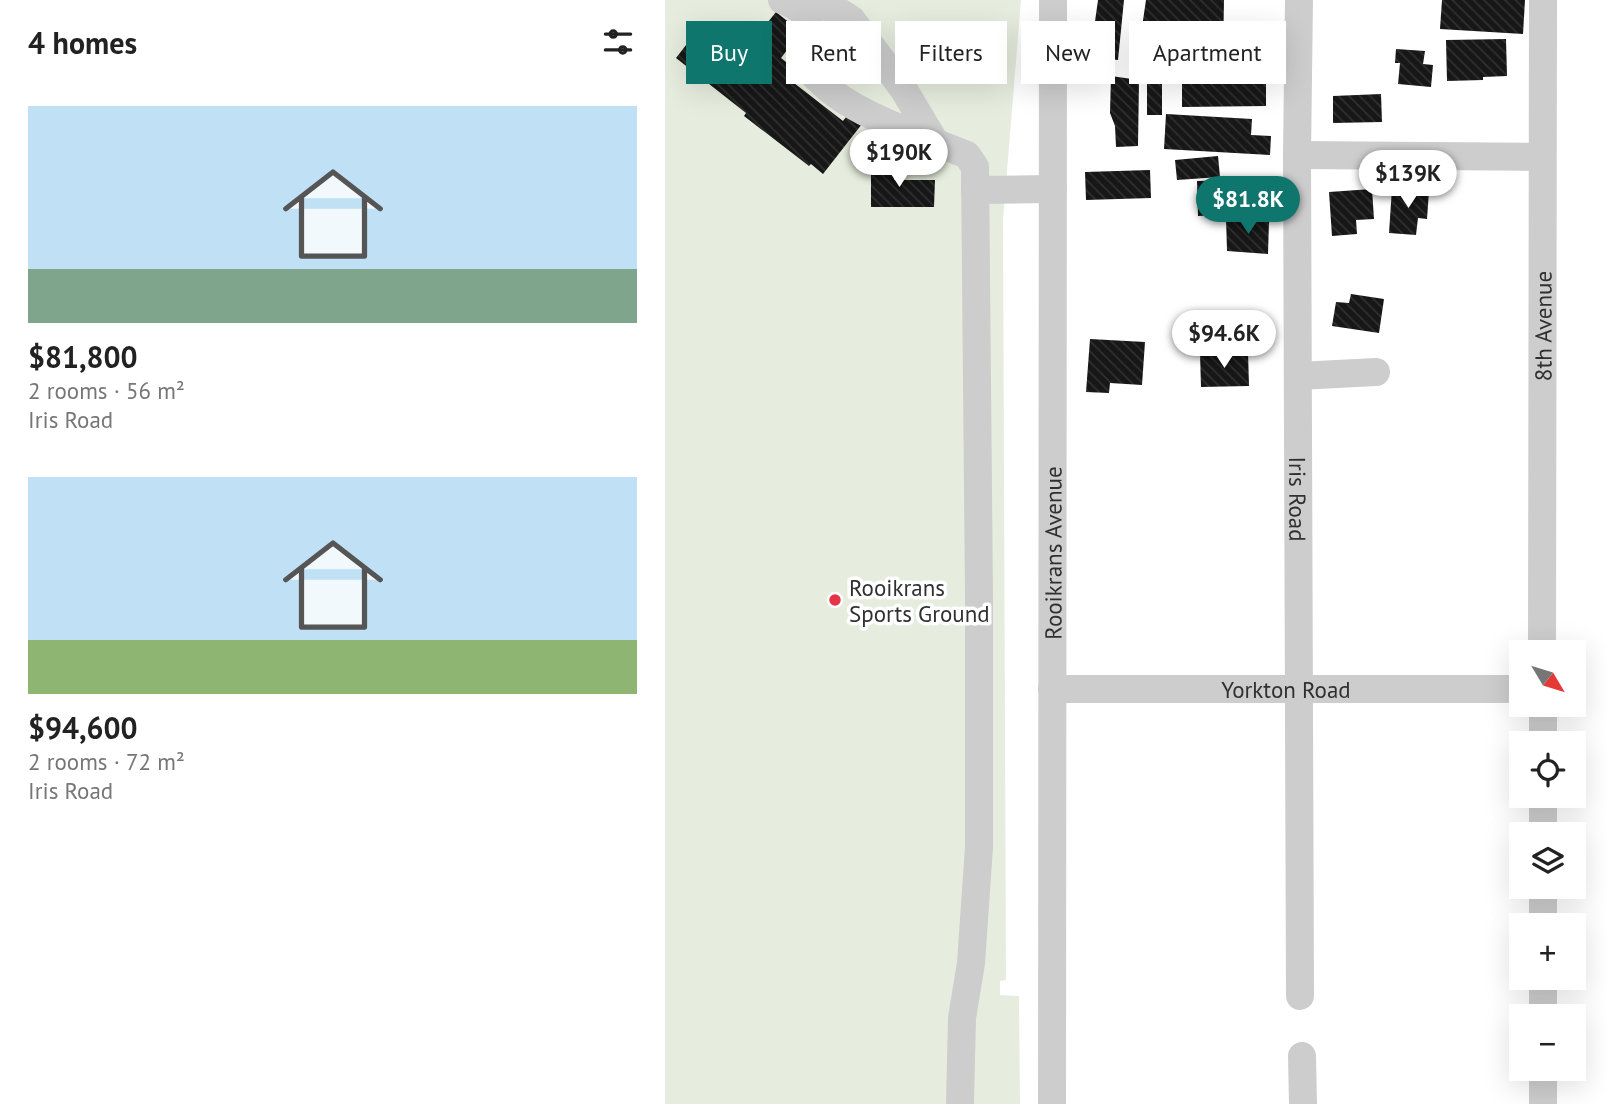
<!DOCTYPE html>
<html lang="en">
<head>
<meta charset="utf-8">
<style>
  body { margin:0; font-family:"PT Sans",sans-serif; background:#f2f2f2; color:#222; height:100vh; display:flex; flex-direction:column; font-size:26px; white-space:nowrap }
  * { box-sizing:border-box; margin:0 }
  p { font-size:23px; color:#767676 }
  .icon { flex:none; width:38px; height:38px; fill:none; stroke:currentColor; stroke-width:2; stroke-linecap:round; stroke-linejoin:round }
  .map { position:relative; flex:1; overflow:hidden }
  .sheet { display:flex; flex-direction:column; background:#fff; width:665px }
  .sheet>* { flex:none }
  .guide { position:absolute; left:21px; top:21px; width:665px; height:63px; display:flex; gap:14px }
  .needle { width:46px; rotate:128deg }
  .fabs { position:absolute; left:844px; top:640px; display:grid; gap:14px }
  .fabs a { display:grid; place-items:center; width:77px; height:77px; border-radius:0px; background:#fff; box-shadow:0 7px 28px #0002; font-size:35px }
  .price { position:absolute; translate:-50% -60px; padding:0 16px; border-radius:24px; background:#fff; color:#222; font-size:23px; line-height:46px; filter:drop-shadow(0 2px 4px #0008) }
  .price::after { content:''; position:absolute; left:50%; top:42px; width:21px; height:16px; margin-left:-10px; background:inherit; clip-path:polygon(0 0,100% 0,50% 100%) }
  .price.selected { background:#0f766e; color:#fff }
  ul { padding:0; list-style:none }
  li { display:grid; align-content:center; gap:14px; height:371px; padding:0 28px }
  li span { display:grid; place-items:center; height:217px; border-radius:0px; color:#555 }
  li>.icon { margin-inline-start:auto }
  span .icon { width:126px; height:126px; fill:#fffc; stroke-width:1 }
  li b { font-size:30px }
  h2 { display:flex; justify-content:space-between; align-items:center; height:84px; padding:0 28px; font-size:30px }
  .tag { padding:0 24px; border-radius:0px; background:#fff; box-shadow:0 7px 28px #0002; font-size:24px; line-height:63px }
  .tag.selected { background:#0f766e; color:#fff }
  main { display:flex; flex:1; min-height:0 }
  .map>svg:first-child { display:block }
</style>
</head>
<body>
<main>
<section class="sheet">
<h2>4 homes<svg class="icon" aria-label="filters" viewBox="0 0 24 24"><path d="M4 7h16M4 17h16"/><circle cx="9" cy="7" r="2"/><circle cx="15" cy="17" r="2"/></svg></h2>
<ul>
<li><span style="background:linear-gradient(#bfe0f5 75%,#7fa58c 0)"><svg class="icon" aria-label="home" viewBox="0 0 24 24"><path d="M3 11l9-7 9 7M6 9v11h12V9"/></svg></span><div><b>$81,800</b><p>2 rooms · 56 m²</p><p>Iris Road</p></div></li>
<li><span style="background:linear-gradient(#bfe0f5 75%,#8fb573 0)"><svg class="icon" aria-label="home" viewBox="0 0 24 24"><path d="M3 11l9-7 9 7M6 9v11h12V9"/></svg></span><div><b>$94,600</b><p>2 rooms · 72 m²</p><p>Iris Road</p></div></li>
</ul>
</section>
<div class="map">
<svg width="942" height="1104" viewBox="0 0 942 1104">
  <defs>
    <pattern id="building-back-hatch" width="6" height="6" patternUnits="userSpaceOnUse" patternTransform="scale(1.75)"><rect width="6" height="6" fill="#171717"/><path d="M-1 5l2 2M0 0l6 6M5-1l2 2" fill="none" stroke="#303030"/></pattern>
  </defs>
  <rect width="100%" height="100%" fill="#fff"/>
  <!-- pitch -->
  <polygon fill="#e6edde" points="0,0 356,0 338,220 341,980 335,981 335,995 354,996 355,1104 0,1104"/>
  <!-- building -->
  <g fill="url(#building-back-hatch)">
    <polygon points="433,0 459,0 453,60 425,57"/>
    <polygon points="481,0 559,0 558,54 549,54 549,69 512,68 513,52 524,52 524,26 511,26 511,51 485,50 486,36 476,34"/>
    <polygon points="777,0 860,0 858,34 775,29"/>
    <polygon points="111,12 136,32 116,58 136,74 129,83 178,121 184,113 197,124 158,174 146,164 144,166 79,116 81,113 11,58 28,36 68,66"/>
    <polygon points="841,39 842,76 818,77 818,80 782,81 781,40"/>
    <polygon points="731,49 760,51 758,64 768,65 766,87 733,84 735,63 730,63"/>
    <polygon points="446,76 474,80 473,146 451,147 450,126 445,113"/>
    <polygon points="517,80 601,80 601,106 517,107"/>
    <rect x="482" y="81" width="15" height="34"/>
    <polygon points="716,94 717,122 668,123 668,96"/>
    <polygon points="501,114 587,119 586,135 606,136 605,155 499,149"/>
    <polygon points="553,156 555,177 512,180 510,160"/>
    <polygon points="206,161 230,161 229,180 270,180 269,207 206,207"/>
    <polygon points="485,170 486,198 421,200 420,172"/>
    <polygon points="595,179 596,213 533,216 532,181"/>
    <polygon points="727,188 764,191 762,219 753,218 751,235 724,233"/>
    <polygon points="707,189 709,219 691,220 692,234 667,236 664,192"/>
    <polygon points="561,219 604,221 603,254 562,251"/>
    <polygon points="686,294 719,299 714,333 667,326 671,302 684,303"/>
    <polygon points="425,339 480,342 477,385 445,383 444,393 421,392"/>
    <polygon points="583,352 584,386 536,387 535,353"/>
  </g>
  <g fill="none" stroke-linecap="round" stroke-linejoin="round">
    <!-- minor -->
    <g stroke="#cdcdcd" stroke-width="28">
      <path d="M 117,0 C 132,6 148,15 144,34 C 143,41 138,46 139,54 C 140,65 147,74 155,81 C 186,114 259,137 302,155 L 310,167 L 314,597 L 314,847 L 306,963 L 297,1018 L 295,1104"/>
      <path id="s1" d="M 634,0 L 632,155 L 635,996"/>
      <path d="M 132,6 C 156,4 167,5 187,20 L 239,90 L 270,142"/>
      <polyline points="632,155 877,157"/>
      <polyline points="310,190 388,189"/>
      <polyline points="633,376 711,372"/>
      <path id="s2" d="M 877,653 L 878,0"/>
      <path id="s3" d="M 387,689 L 856,689"/>
      <polyline points="878,705 878,744"/>
      <polyline points="878,796 878,835"/>
      <polyline points="878,887 878,926"/>
      <polyline points="878,978 878,1017"/>
      <polyline points="637,1056 638,1104"/>
      <polyline points="878,1069 878,1104"/>
      <path id="s4" d="M 387,1104 L 388,0"/>
    </g>
  </g>
  <!-- markers -->
  <circle fill="#e53445" stroke="#fff" stroke-width="2.5" cx="170" cy="600" r="7"/>
  <g text-anchor="middle" dominant-baseline="central" stroke-width="7" stroke-linejoin="round" paint-order="stroke">
    <!-- street labels -->
    <g font-size="23" fill="#303030" stroke="#fff">
      <text stroke="none"><textPath href="#s2" startOffset="327">8th Avenue</textPath></text>
      <text stroke="none"><textPath href="#s1" startOffset="499">Iris Road</textPath></text>
      <text stroke="none"><textPath href="#s4" startOffset="551">Rooikrans Avenue</textPath></text>
      <text stroke="none"><textPath href="#s3" startOffset="234">Yorkton Road</textPath></text>
    </g>
    <!-- poi labels -->
    <g font-size="23" fill="#303030" stroke="#fff" text-anchor="start">
      <text x="184" y="587">Rooikrans<tspan x="184" dy="26">Sports Ground</tspan></text>
    </g>
  </g>
</svg>
<div class="fabs">
<a><svg class="needle" viewBox="-14 -14 28 28"><path d="M0-13l5 13h-10z" fill="#e53935"/><path d="M0 13l5-13h-10z" fill="#767676"/></svg></a>
<a><svg class="icon" aria-label="locate" viewBox="0 0 24 24"><circle cx="12" cy="12" r="6"/><path d="M12 2v4M12 18v4M2 12h4M18 12h4"/></svg></a>
<a><svg class="icon" aria-label="layers" viewBox="0 0 24 24"><path d="M12 4l9 5-9 5-9-5zM3 14l9 5 9-5"/></svg></a>
<a>+</a>
<a>−</a>
</div>
<b class="price" style="left:234px;top:189px">$190K</b>
<b class="price" style="left:743px;top:210px">$139K</b>
<b class="price selected" style="left:583px;top:236px">$81.8K</b>
<b class="price" style="left:559px;top:370px">$94.6K</b>
<div class="guide">
<a class="tag selected">Buy</a>
<a class="tag">Rent</a>
<a class="tag">Filters</a>
<a class="tag">New</a>
<a class="tag">Apartment</a>
</div>
</div>
</main>
</body>
</html>
